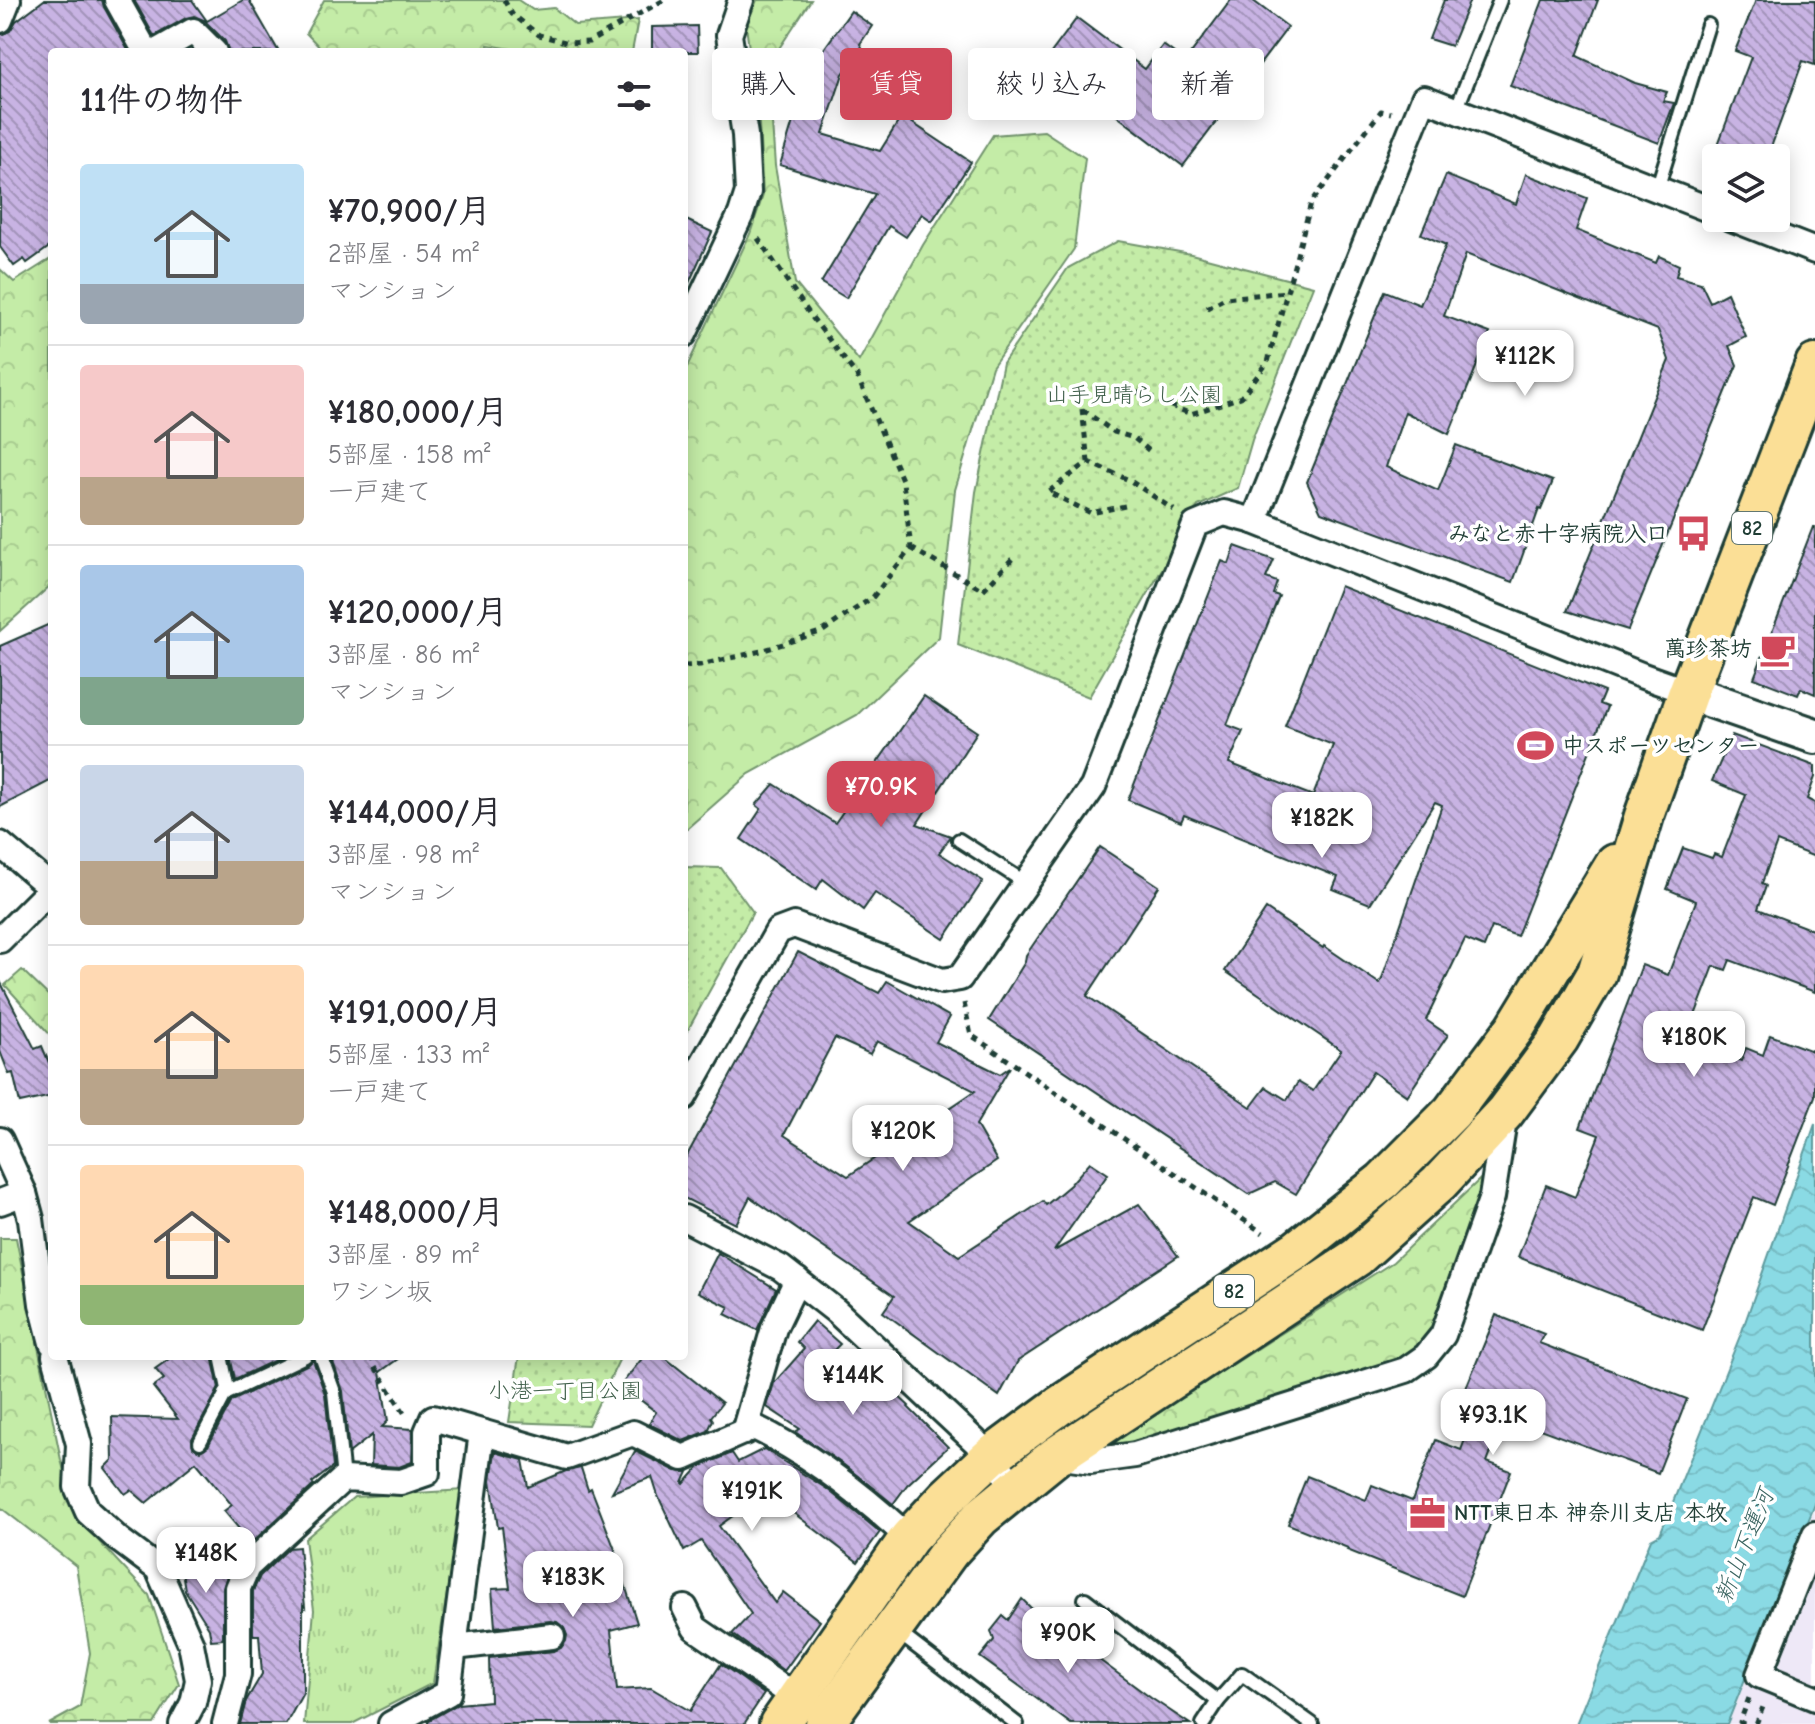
<!DOCTYPE html>
<html lang="ja">
<head>
<meta charset="utf-8">
<style>
  body { margin:0; font-family:"Comic Neue","Klee One",sans-serif; background:#f7f7f7; color:#2b2b33; height:100vh; display:flex; flex-direction:column; font-size:30px; white-space:nowrap }
  * { box-sizing:border-box; margin:0 }
  p { font-size:26px; color:#7c7c81 }
  .icon { flex:none; width:44px; height:44px; fill:none; stroke:currentColor; stroke-width:2; stroke-linecap:round; stroke-linejoin:round }
  .map { position:relative; flex:1; overflow:hidden }
  .drawer { position:absolute; left:48px; top:48px; width:640px; height:1312px; display:flex; flex-direction:column; background:#fff; border-radius:8px; box-shadow:0 4px 20px #0003 }
  .drawer>* { flex:none }
  .guide { position:absolute; left:712px; top:48px; width:760px; height:72px; display:flex; gap:16px }
  .controls { position:absolute; left:1702px; top:144px; display:grid; gap:16px }
  .controls a { display:grid; place-items:center; width:88px; height:88px; border-radius:8px; background:#fff; box-shadow:0 4px 20px #0003; font-size:40px }
  .price { position:absolute; translate:-50% -68px; padding:0 18px; border-radius:16px; background:#fff; color:#222; font-size:26px; line-height:52px; filter:drop-shadow(0 2px 4px #0008) }
  .price::after { content:''; position:absolute; left:50%; top:48px; width:24px; height:18px; margin-left:-12px; background:inherit; clip-path:polygon(0 0,100% 0,50% 100%) }
  .price.active { background:#d1495b; color:#fff }
  ul { padding:0; list-style:none }
  li { display:flex; align-items:center; gap:24px; height:200px; padding:0 32px }
  li+li { border-top:2px solid #e1e1e2 }
  li span { display:grid; place-items:center; flex:none; width:224px; height:160px; border-radius:8px; color:#555 }
  li>.icon { margin-inline-start:auto }
  span .icon { width:96px; height:96px; fill:#fffc; stroke-width:1 }
  li b { font-size:34px }
  h2 { display:flex; justify-content:space-between; align-items:center; height:96px; padding:0 32px; font-size:34px }
  .chip { padding:0 28px; border-radius:8px; background:#fff; box-shadow:0 4px 20px #0003; font-size:28px; line-height:72px }
  .chip.active { background:#d1495b; color:#fff }
  .map>svg:first-child { display:block }
</style>
</head>
<body>
<div class="map">
<svg width="1815" height="1724" viewBox="0 0 1815 1724">
  <defs>
    <pattern id="grass-tufts" width="24" height="20" patternUnits="userSpaceOnUse" patternTransform="scale(2)"><rect width="24" height="20" fill="#c4eca7"/><path d="M3 7l-1-3M5 7V3M7 7l1-3M15 17l-1-3M17 17v-4M19 17l1-3" fill="none" stroke="#a8cb90"/></pattern>
    <pattern id="forest-crowns" width="20" height="18" patternUnits="userSpaceOnUse" patternTransform="scale(2)"><rect width="20" height="18" fill="#c4eca7"/><path d="M2 6a3 3 0 1 1 6 0M12 15a3 3 0 1 1 6 0" fill="none" stroke="#a8cb90"/></pattern>
    <pattern id="park-dots" width="8" height="8" patternUnits="userSpaceOnUse" patternTransform="scale(2)"><rect width="8" height="8" fill="#c4eca7"/><path d="M2 2h.1M6 6h.1" fill="none" stroke="#a8cb90" stroke-width="1.8" stroke-linecap="round"/></pattern>
    <pattern id="water-waves" width="16" height="10" patternUnits="userSpaceOnUse" patternTransform="scale(2)"><rect width="16" height="10" fill="#8adae4"/><path d="M0 5q4-4 8 0t8 0" fill="none" stroke="#77bcc4"/></pattern>
    <pattern id="building-back-hatch" width="6" height="6" patternUnits="userSpaceOnUse" patternTransform="scale(2)"><rect width="6" height="6" fill="#c8b3e3"/><path d="M-1 5l2 2M0 0l6 6M5-1l2 2" fill="none" stroke="#a293b9"/></pattern>
  </defs>
  <rect width="100%" height="100%" fill="#fff"/>
  <filter id="ink" filterUnits="userSpaceOnUse"><feTurbulence type="fractalNoise" baseFrequency=".0125" numOctaves="2"/><feDisplacementMap in="SourceGraphic" scale="16" xChannelSelector="R" yChannelSelector="G"/><feConvolveMatrix kernelMatrix="1 2 1 2 8 2 1 2 1" color-interpolation-filters="sRGB"/></filter>
  <g filter="url(#ink)">
    <!-- built -->
    <polygon fill="#eee8f7" points="1815,1509 1815,1724 1728,1724"/>
    <!-- grass -->
    <polygon fill="url(#grass-tufts)" stroke="#72946e" stroke-width="2" points="463,1490 433,1683 352,1724 304,1724 314,1610 305,1539 354,1497"/>
    <!-- forest -->
    <g fill="url(#forest-crowns)" stroke="#72946e" stroke-width="2">
      <polygon points="324,0 518,0 533,10 554,8 575,25 638,20 632,52 529,52 488,45 487,52 324,52 306,33"/>
      <polygon points="757,0 811,0 768,65 775,166 795,283 859,361 923,245 993,135 1044,131 1085,158 1074,249 992,367 955,490 939,637 857,715 749,774 684,831 684,373 750,234 763,195 759,124 746,26"/>
      <polygon points="52,258 52,584 0,631 0,269 14,282"/>
      <polygon points="22,970 52,999 52,1037 5,985"/>
      <polygon points="1496,1164 1431,1340 1393,1368 1120,1445 1113,1441 1393,1262"/>
      <polygon points="0,1238 16,1238 61,1460 78,1519 149,1595 179,1684 154,1724 49,1724 80,1707 90,1653 76,1566 0,1507"/>
    </g>
    <!-- park -->
    <g fill="url(#park-dots)" stroke="#72946e" stroke-width="2">
      <polygon points="1118,241 1191,254 1313,286 1252,440 1238,488 1198,506 1089,697 958,645 976,492 1003,363 1068,268"/>
      <polygon points="684,867 721,868 753,912 684,1037"/>
      <polygon points="519,1356 621,1356 588,1425 509,1422"/>
    </g>
    <!-- water -->
    <polygon fill="url(#water-waves)" stroke="#5f9b9e" stroke-width="2" points="1815,1124 1815,1504 1727,1724 1576,1724 1651,1539 1660,1534 1742,1331"/>
    <!-- building -->
    <g fill="url(#building-back-hatch)" stroke="#1f3d34" stroke-width="2" fill-rule="evenodd">
      <polygon points="44,0 102,0 104,7 129,52 52,52 52,245 27,263 24,259 14,266 0,247 0,35 10,31 16,21"/>
      <polygon points="134,0 192,0 207,21 243,0 249,0 279,52 229,52 225,41 204,20 194,16 186,18 154,36"/>
      <polygon points="1231,0 1252,0 1288,27 1183,166 1045,61 1077,18 1145,69 1163,45 1185,61"/>
      <polygon points="1444,0 1470,0 1451,46 1429,39"/>
      <polygon points="1543,0 1598,0 1577,56 1635,83 1667,92 1663,101 1674,103 1659,143 1510,86"/>
      <polygon points="1756,0 1815,0 1815,65 1803,61 1767,158 1713,158 1751,57 1735,51"/>
      <polygon points="851,11 872,26 860,44 862,47 843,74 823,134 880,151 902,116 971,162 932,221 922,214 906,237 889,226 846,298 821,283 875,194 780,165 797,108 787,104 789,99 779,96 794,53 816,60"/>
      <polygon points="697,26 698,52 652,52 652,27"/>
      <polygon points="1526,174 1587,198 1576,230 1656,263 1659,256 1679,265 1676,276 1701,283 1710,302 1727,293 1746,337 1729,346 1737,365 1628,630 1567,611 1669,360 1658,330 1466,254 1444,316 1490,333 1449,434 1405,412 1386,467 1438,491 1456,445 1553,481 1541,510 1539,509 1513,582 1321,512 1307,482 1385,291 1420,305 1446,245 1421,234 1446,175 1516,204"/>
      <polygon points="684,219 712,232 684,294"/>
      <polygon points="1813,527 1815,527 1815,694 1801,688 1798,695 1754,678"/>
      <polygon points="1235,546 1274,560 1266,578 1277,582 1273,594 1279,596 1227,725 1243,731 1229,763 1313,796 1333,745 1285,726 1340,586 1604,692 1599,704 1607,707 1517,936 1492,927 1484,947 1465,939 1426,1020 1448,1035 1407,1096 1373,1072 1296,1194 1275,1182 1249,1194 989,1020 1025,962 1026,955 1100,847 1159,886 1087,996 1251,1107 1266,1087 1287,1100 1298,1082 1313,1091 1341,1050 1225,971 1266,909 1323,948 1324,946 1380,984 1442,805 1435,802 1370,904 1333,889 1338,877 1184,815 1181,822 1128,800 1222,561 1229,564"/>
      <polygon points="52,623 52,780 0,807 0,646"/>
      <polygon points="924,696 977,732 917,824 951,836 939,853 983,881 944,939 875,893 863,910 823,879 816,890 741,839 761,809 756,805 774,784 835,823"/>
      <polygon points="1732,735 1815,766 1815,777 1807,799 1815,803 1815,857 1777,842 1762,883 1766,886 1758,909 1815,931 1815,992 1730,960 1726,970 1714,966 1686,1039 1741,1061 1746,1048 1763,1055 1770,1035 1815,1052 1815,1096 1773,1205 1754,1197 1702,1330 1518,1257 1546,1185 1575,1197 1599,1135 1580,1128 1642,965 1668,975 1696,901 1667,889 1683,848 1712,858 1714,854 1722,857 1746,795 1712,781"/>
      <path d="M 798,952 L 879,993 L 887,981 L 950,1017 L 936,1042 L 1000,1074 L 1010,1067 L 976,1125 L 997,1161 L 909,1221 L 959,1256 L 1043,1201 L 1046,1205 L 1070,1185 L 1090,1162 L 1108,1174 L 1054,1251 L 1139,1204 L 1178,1256 L 1018,1361 L 999,1396 L 883,1312 L 894,1296 L 750,1197 L 736,1224 L 684,1198 L 684,1161 ZM 835,1038 L 870,1054 L 877,1041 L 975,1091 L 848,1176 L 784,1135 Z"/>
      <polygon points="0,981 35,1049 42,1046 52,1070 52,1096 20,1103 13,1073 9,1074 0,1051"/>
      <polygon points="718,1253 776,1289 757,1330 725,1314 729,1307 698,1292"/>
      <polygon points="1496,1315 1544,1334 1539,1343 1687,1399 1658,1473 1505,1416 1487,1462 1511,1471 1462,1596 1347,1550 1348,1548 1288,1524 1307,1476 1366,1500 1372,1485 1412,1501 1436,1440 1461,1450 1478,1406 1461,1400"/>
      <polygon points="814,1321 840,1344 834,1350 874,1386 880,1379 909,1406 908,1407 948,1447 907,1485 893,1504 844,1465 795,1432 800,1429 767,1407 774,1383 804,1349 797,1342"/>
      <polygon points="173,1356 212,1356 219,1388 192,1439 193,1447 200,1451 208,1446 232,1401 309,1364 313,1360 325,1394 333,1467 312,1483 314,1485 251,1543 224,1511 232,1505 196,1462 146,1503 131,1490 125,1494 105,1468 113,1460 112,1417 178,1419 153,1387 164,1379 155,1369"/>
      <polygon points="230,1356 284,1356 235,1379"/>
      <polygon points="331,1356 402,1356 380,1372 388,1421 382,1427 413,1429 412,1462 399,1467 371,1465 372,1435 349,1453 343,1391"/>
      <polygon points="644,1356 663,1356 722,1403 711,1417 713,1420 708,1431 683,1441 649,1424 656,1412 621,1385"/>
      <polygon points="764,1449 827,1489 880,1532 858,1562 766,1492 719,1526 775,1603 783,1592 820,1621 784,1671 732,1634 751,1614 701,1541 684,1551 658,1496 652,1477 612,1492 635,1451 676,1471 688,1472 683,1483 684,1484 699,1467 732,1453 738,1462"/>
      <polygon points="495,1452 523,1460 528,1487 566,1471 581,1468 588,1490 591,1488 621,1565 619,1566 637,1623 611,1630 617,1690 651,1688 690,1711 721,1664 764,1694 744,1724 428,1724 428,1721 458,1704 490,1701 489,1658 554,1651 561,1648 566,1641 567,1635 564,1628 557,1622 550,1621 495,1627 492,1589 510,1588 502,1527 498,1528 491,1480"/>
      <polygon points="299,1547 305,1607 303,1605 303,1693 286,1724 240,1724 246,1701 262,1674 259,1635 253,1635 253,1591 260,1576 289,1548"/>
      <polygon points="201,1560 214,1574 228,1572 223,1588 223,1639 211,1640 209,1628 185,1590 181,1565"/>
      <polygon points="1022,1599 1037,1614 1151,1698 1190,1724 1071,1724 980,1657 994,1640 991,1631 1003,1616 1008,1620"/>
    </g>
    <g fill="none" stroke-linecap="round" stroke-linejoin="round">
      <defs>
        <g id="lane">
          <polyline points="1456,110 1500,0"/>
          <polyline points="1657,189 1708,25"/>
          <polyline points="959,840 1026,883"/>
          <polyline points="321,1356 334,1392 343,1479"/>
          <polyline points="225,1394 305,1356"/>
          <polyline points="200,1442 228,1389 221,1356"/>
          <polyline points="1085,1599 1218,1701 1242,1674 1312,1724"/>
          <polyline points="895,1630 1017,1724"/>
          <polyline points="1203,1724 1218,1701"/>
        </g>
        <g id="street">
          <polyline points="117,0 146,52"/>
          <polyline points="0,20 8,0"/>
          <polyline points="156,52 193,31 214,52"/>
          <polyline points="1731,218 1815,251"/>
          <polyline points="684,334 741,214 748,192 745,135 729,35 741,0"/>
          <polyline points="1254,521 1424,98 1716,212"/>
          <polyline points="0,844 52,888"/>
          <polyline points="0,940 52,888"/>
          <polyline points="684,1097 778,931 794,925 942,981 960,978 1093,787 1195,525 1224,513 1254,521 1643,676 1688,692"/>
          <polyline points="0,1140 24,1193 31,1219 42,1304 52,1343"/>
          <polyline points="0,1202 24,1193"/>
          <polyline points="684,1218 781,1268 836,1311 975,1441 1017,1487"/>
          <polyline points="55,1356 79,1444 77,1487 88,1512 118,1539 158,1569 191,1644 198,1680 193,1703 182,1724"/>
          <polyline points="744,1432 774,1328 797,1280"/>
          <polyline points="1056,1456 1091,1461 1135,1455 1406,1370 1426,1356 1443,1335 1492,1197 1505,1114"/>
          <polyline points="1815,1534 1759,1675 1815,1698"/>
          <polyline points="685,1608 695,1628 781,1687 802,1691"/>
          <polyline points="454,1647 552,1636"/>
          <path d="M 225,1724 L 238,1674 L 238,1588 L 247,1567 L 343,1479 L 401,1482 L 427,1473 L 427,1432 L 433,1418 L 567,1457 L 633,1433 L 683,1458 L 754,1427 C 811,1454 863,1496 909,1538"/>
          <polyline points="391,1724 448,1693 482,1432"/>
        </g>
        <polyline id="secondary" points="1688,692 1815,736"/>
        <g id="primary">
          <polyline points="779,1724 909,1538 947,1497 990,1457 1059,1406 1295,1251 1383,1181 1452,1112 1515,1028 1615,864"/>
          <polyline points="824,1724 949,1552 981,1517 1056,1456 1357,1257 1439,1183 1505,1112 1559,1039 1597,973 1644,816 1688,692 1815,364"/>
        </g>
      </defs>
      <!-- lane casing -->
      <use href="#lane" stroke="#1f3d34" stroke-width="18"/>
      <!-- street casing -->
      <use href="#street" stroke="#1f3d34" stroke-width="30"/>
      <!-- secondary casing -->
      <use href="#secondary" stroke="#1f3d34" stroke-width="40"/>
      <!-- primary casing -->
      <use href="#primary" stroke="#1f3d34" stroke-width="44"/>
      <!-- path -->
      <g stroke="#1f3d34" stroke-width="5" stroke-dasharray="6 6" stroke-linecap="butt">
        <polyline points="504,0 512,14 539,35 569,43 589,42 664,0"/>
        <polyline points="1207,308 1225,298 1286,292"/>
        <polyline points="1137,392 1191,414 1241,397 1268,362 1311,203 1381,111 1391,113"/>
        <polyline points="1082,409 1088,462 1048,492 1091,513 1125,506"/>
        <polyline points="1083,410 1114,432 1134,438 1152,453"/>
        <polyline points="1088,462 1129,480 1174,510"/>
        <polyline points="911,548 983,590 1012,559"/>
        <polyline points="684,666 700,665 761,651 823,631 873,597 911,548 903,482 857,376 811,316 757,237"/>
        <polyline points="964,1003 971,1035 1263,1233"/>
        <polyline points="371,1356 375,1367 405,1414"/>
        <polyline points="1744,1724 1740,1722 1749,1698"/>
        <polyline points="1756,1724 1763,1707 1768,1709"/>
      </g>
      <!-- lane -->
      <use href="#lane" stroke="#fff" stroke-width="12"/>
      <!-- street -->
      <use href="#street" stroke="#fff" stroke-width="24"/>
      <!-- secondary -->
      <use href="#secondary" stroke="#fff" stroke-width="34"/>
      <!-- primary -->
      <use href="#primary" stroke="#fbdf96" stroke-width="38"/>
    </g>
  </g>
  <!-- icons -->
  <defs>
    <symbol id="bus-bare" viewBox="-9 -9 18 18"><path d="M-5-6H5V4H4V6H2V4H-2V6H-4V4H-5ZM-3.5-4V0h7V-4ZM-3.5 1.2v1.5H-2V1.2ZM2 1.2v1.5H3.5V1.2Z" fill="#d1495b" stroke="#fff" stroke-width="2.5" paint-order="stroke"/></symbol>
    <symbol id="cafe-bare" viewBox="-9 -9 18 18"><path d="M-5.5-4.5H6V0H3Q3 3.5 0 3.5H-2.5Q-5.5 3.5-5.5 0ZM3-3.2v2h1.7v-2ZM-6 4.5H4V6H-6Z" fill="#d1495b" stroke="#fff" stroke-width="2.5" paint-order="stroke"/></symbol>
    <symbol id="stadium-bare" viewBox="-9 -9 18 18"><path d="M0-5a6.5 5 0 1 0 0 10a6.5 5 0 1 0 0-10ZM-3.5-1.8h7v3.6h-7Z" fill="#d1495b" stroke="#fff" stroke-width="2.5" paint-order="stroke"/></symbol>
    <symbol id="office-bare" viewBox="-9 -9 18 18"><path d="M-6-3h4V-5.5h4V-3h4V5H-6ZM-1-4.5V-3h2v-1.5ZM-6 0V1H6V0Z" fill="#d1495b" stroke="#fff" stroke-width="2.5" paint-order="stroke"/></symbol>
  </defs>
  <g fill-rule="evenodd">
    <use href="#bus-bare" x="1668" y="508" width="51" height="51"/>
    <use href="#cafe-bare" x="1752" y="624" width="51" height="51"/>
    <use href="#stadium-bare" x="1510" y="720" width="51" height="51"/>
    <use href="#office-bare" x="1402" y="1488" width="51" height="51"/>
  </g>
  <g text-anchor="middle" dominant-baseline="central" stroke-width="7" stroke-linejoin="round" paint-order="stroke">
    <!-- shield labels -->
    <g fill="#fff" stroke="#627771" stroke-width="2">
      <rect x="1732" y="512" width="40" height="32" rx="6"/>
      <rect x="1214" y="1275" width="40" height="32" rx="6"/>
    </g>
    <g font-size="20" font-weight="bold" fill="#1f3d34">
      <text x="1752" y="528">82</text>
      <text x="1234" y="1291">82</text>
    </g>
    <!-- park labels -->
    <g font-size="22" fill="#40604b" stroke="#fff">
      <text x="1134" y="395">山手見晴らし公園</text>
      <text x="565" y="1391">小港一丁目公園</text>
    </g>
    <!-- poi labels -->
    <g font-size="22" font-weight="bold" fill="#1f3d34" stroke="#fff" text-anchor="end">
      <text x="1668" y="534">みなと赤十字病院入口</text>
      <text x="1752" y="649">萬珍茶坊</text>
      <text x="1562" y="746" text-anchor="start">中スポーツセンター</text>
      <text x="1454" y="1513" text-anchor="start">NTT東日本 神奈川支店 本牧</text>
    </g>
    <!-- water labels -->
    <g font-size="24" font-style="italic" fill="#3a6460" stroke="#fff">
      <text transform="translate(1744 1546) rotate(-68)">新山下運河</text>
    </g>
  </g>
</svg>
<div class="controls">
<a><svg class="icon" aria-label="layers" viewBox="0 0 24 24"><path d="M12 4l9 5-9 5-9-5zM3 14l9 5 9-5"/></svg></a>
</div>
<b class="price" style="left:1525px;top:398px">¥112K</b>
<b class="price active" style="left:881px;top:829px">¥70.9K</b>
<b class="price" style="left:1322px;top:860px">¥182K</b>
<b class="price" style="left:1694px;top:1079px">¥180K</b>
<b class="price" style="left:903px;top:1173px">¥120K</b>
<b class="price" style="left:853px;top:1417px">¥144K</b>
<b class="price" style="left:1493px;top:1457px">¥93.1K</b>
<b class="price" style="left:752px;top:1533px">¥191K</b>
<b class="price" style="left:206px;top:1595px">¥148K</b>
<b class="price" style="left:573px;top:1619px">¥183K</b>
<b class="price" style="left:1068px;top:1675px">¥90K</b>
<div class="guide">
<a class="chip">購入</a>
<a class="chip active">賃貸</a>
<a class="chip">絞り込み</a>
<a class="chip">新着</a>
</div>
<section class="drawer">
<h2>11件の物件<svg class="icon" aria-label="filters" viewBox="0 0 24 24"><path d="M4 7h16M4 17h16"/><circle cx="9" cy="7" r="2"/><circle cx="15" cy="17" r="2"/></svg></h2>
<ul>
<li><span style="background:linear-gradient(#bfe0f5 75%,#9aa5b1 0)"><svg class="icon" aria-label="home" viewBox="0 0 24 24"><path d="M3 11l9-7 9 7M6 9v11h12V9"/></svg></span><div><b>¥70,900/月</b><p>2部屋 · 54 m²</p><p>マンション</p></div></li>
<li><span style="background:linear-gradient(#f6c9c9 70%,#b9a48a 0)"><svg class="icon" aria-label="home" viewBox="0 0 24 24"><path d="M3 11l9-7 9 7M6 9v11h12V9"/></svg></span><div><b>¥180,000/月</b><p>5部屋 · 158 m²</p><p>一戸建て</p></div></li>
<li><span style="background:linear-gradient(#a9c7e8 70%,#7fa58c 0)"><svg class="icon" aria-label="home" viewBox="0 0 24 24"><path d="M3 11l9-7 9 7M6 9v11h12V9"/></svg></span><div><b>¥120,000/月</b><p>3部屋 · 86 m²</p><p>マンション</p></div></li>
<li><span style="background:linear-gradient(#c9d6e8 60%,#b9a48a 0)"><svg class="icon" aria-label="home" viewBox="0 0 24 24"><path d="M3 11l9-7 9 7M6 9v11h12V9"/></svg></span><div><b>¥144,000/月</b><p>3部屋 · 98 m²</p><p>マンション</p></div></li>
<li><span style="background:linear-gradient(#ffd9b3 65%,#b9a48a 0)"><svg class="icon" aria-label="home" viewBox="0 0 24 24"><path d="M3 11l9-7 9 7M6 9v11h12V9"/></svg></span><div><b>¥191,000/月</b><p>5部屋 · 133 m²</p><p>一戸建て</p></div></li>
<li><span style="background:linear-gradient(#ffd9b3 75%,#8fb573 0)"><svg class="icon" aria-label="home" viewBox="0 0 24 24"><path d="M3 11l9-7 9 7M6 9v11h12V9"/></svg></span><div><b>¥148,000/月</b><p>3部屋 · 89 m²</p><p>ワシン坂</p></div></li>
</ul>
</section>
</div>
</body>
</html>
